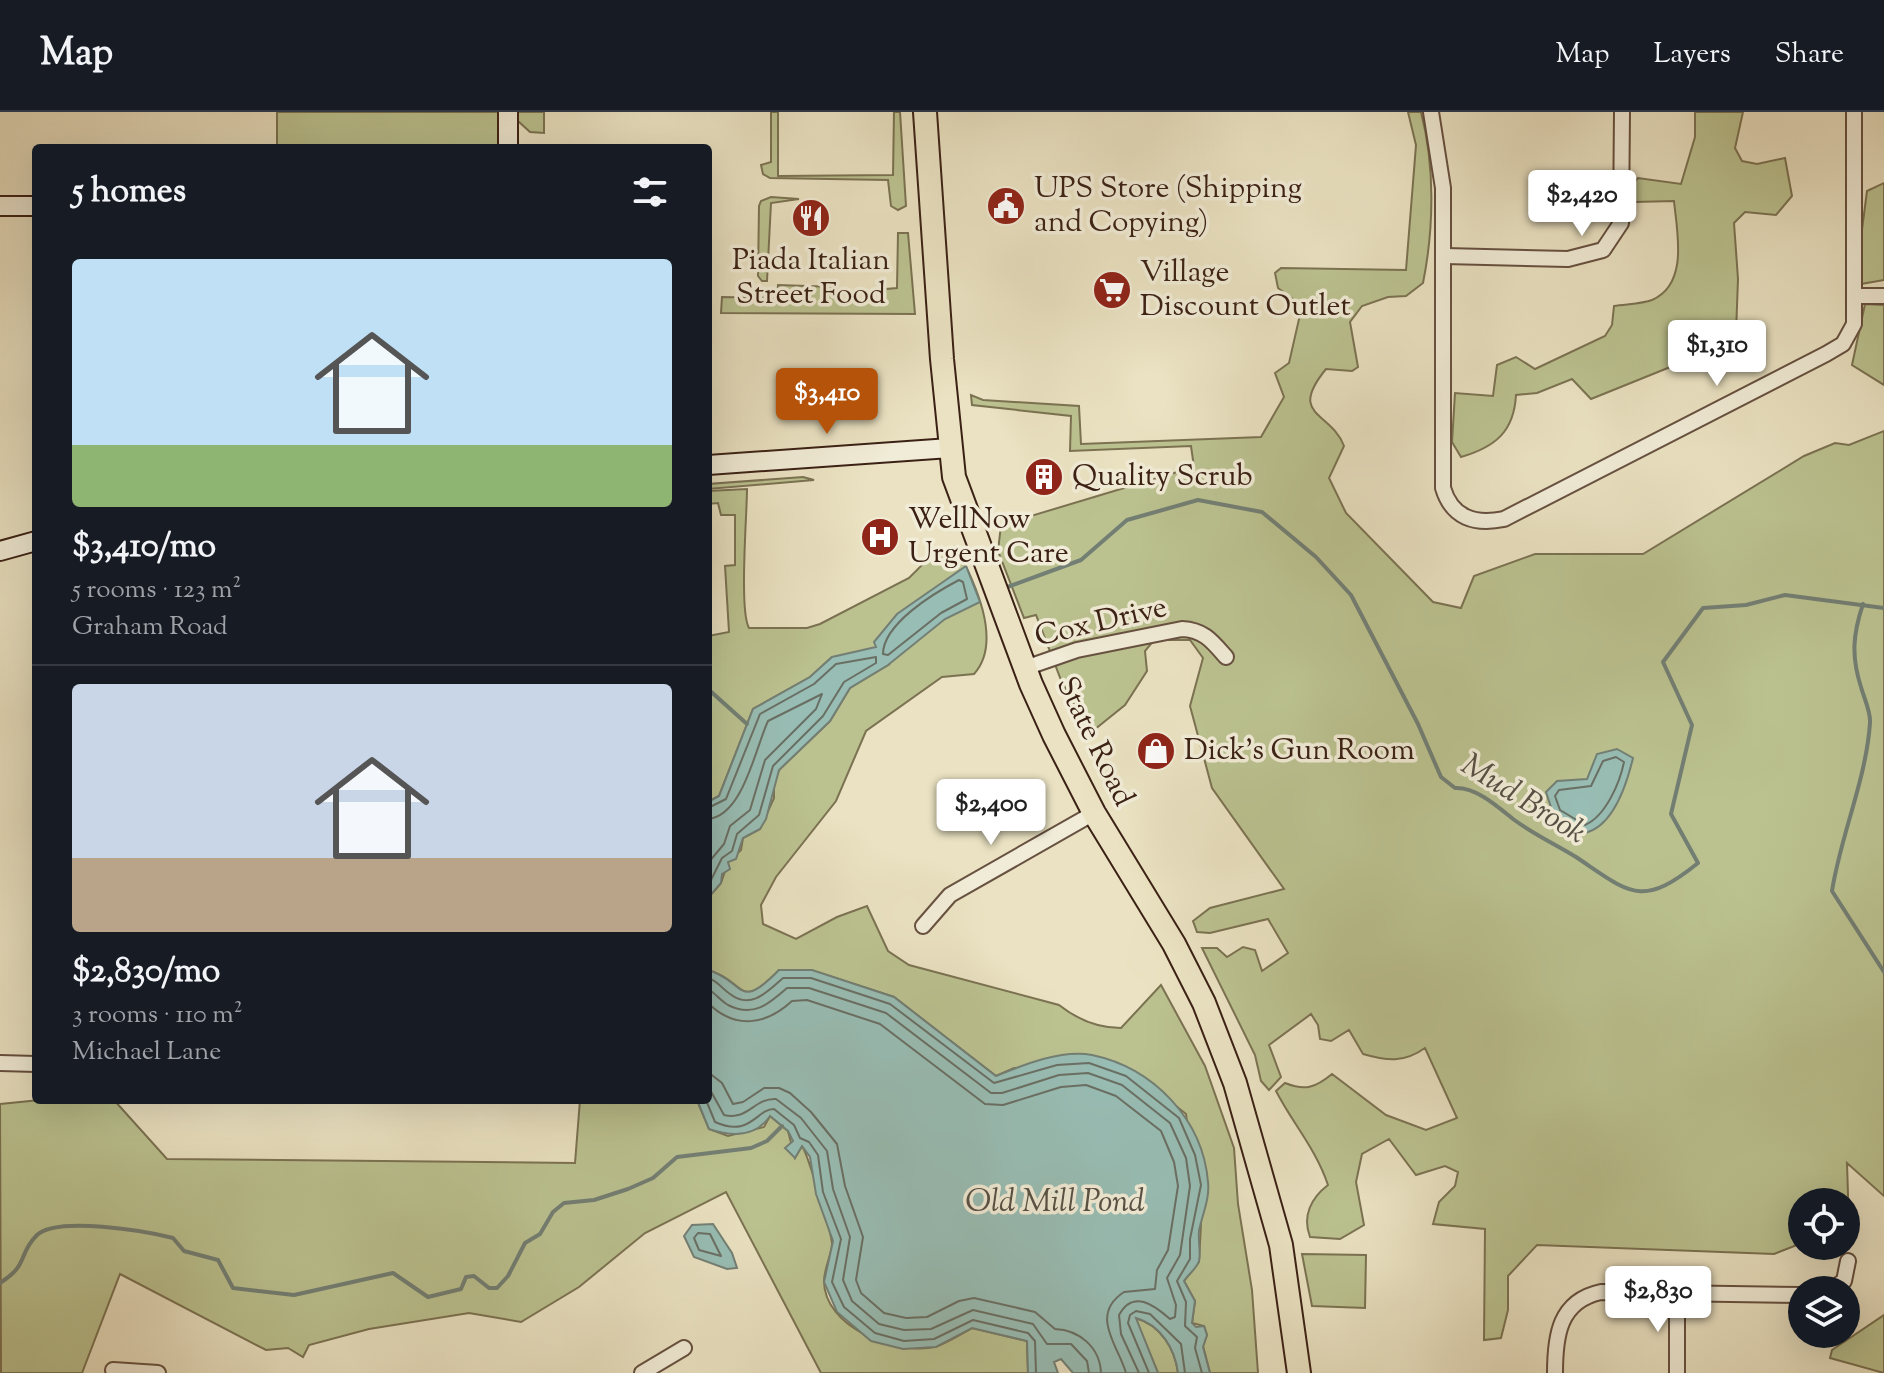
<!DOCTYPE html>
<html lang="en">
<head>
<meta charset="utf-8">
<style>
  body { margin:0; font-family:"Sorts Mill Goudy",serif; background:#20242c; color:#f1f3f6; height:100vh; display:flex; flex-direction:column; font-size:30px; white-space:nowrap }
  * { box-sizing:border-box; margin:0 }
  p { font-size:26px; color:#9ea1a6 }
  .icon { flex:none; width:44px; height:44px; fill:none; stroke:currentColor; stroke-width:2; stroke-linecap:round; stroke-linejoin:round }
  .map { position:relative; flex:1; overflow:hidden }
  .details { position:absolute; left:32px; top:32px; width:680px; height:960px; display:flex; flex-direction:column; background:#171b24; border-radius:8px; box-shadow:0 8px 32px #0002 }
  .details>* { flex:none }
  .fabs { position:absolute; left:1788px; top:1076px; display:grid; gap:16px }
  .fabs a { display:grid; place-items:center; width:72px; height:72px; border-radius:50%; background:#171b24; box-shadow:0 8px 32px #0002; font-size:40px }
  .price { position:absolute; translate:-50% -68px; padding:0 18px; border-radius:8px; background:#fff; color:#222; font-size:26px; line-height:52px; filter:drop-shadow(0 2px 4px #0008) }
  .price::after { content:''; position:absolute; left:50%; top:48px; width:24px; height:18px; margin-left:-12px; background:inherit; clip-path:polygon(0 0,100% 0,50% 100%) }
  .price.active { background:#b45309; color:#fff }
  ul { padding:0; list-style:none }
  li { display:grid; align-content:center; gap:16px; height:424px; padding:0 40px }
  li+li { border-top:2px solid #363941 }
  li span { display:grid; place-items:center; height:248px; border-radius:8px; color:#555 }
  li>.icon { margin-inline-start:auto }
  span .icon { width:144px; height:144px; fill:#fffc; stroke-width:1 }
  li b { font-size:34px }
  h2 { display:flex; justify-content:space-between; align-items:center; height:96px; padding:0 40px; font-size:34px }
  header { display:flex; align-items:center; gap:48px; box-sizing:border-box; height:112px; padding:0 40px; background:#171b24; border-bottom:2px solid #363941 }
  header strong { font-size:38px }
  nav { display:flex; gap:44px; margin-inline-start:auto; font-size:28px }
  .map>svg:first-child { display:block }
</style>
</head>
<body>
<header>
<strong>Map</strong>
<nav><a>Map</a><a>Layers</a><a>Share</a></nav>
</header>
<div class="map">
<svg width="1884" height="1261" viewBox="0 0 1884 1261">
  <rect width="100%" height="100%" fill="#eae2c2"/>
  <filter id="stains"><feTurbulence type="fractalNoise" baseFrequency=".0025" numOctaves="4"/><feColorMatrix values="0 0 0 0 .2 0 0 0 0 .09 0 0 0 0 .02 0 0 0 .5 -.17"/></filter>
  <radialGradient id="worn" r=".72"><stop offset=".6" stop-color="#630" stop-opacity="0"/><stop offset="1" stop-color="#630" stop-opacity=".3"/></radialGradient>
  <!-- green -->
  <g fill="#bbc290" stroke="#7b7252" stroke-width="2">
    <polygon points="277,0 508,0 507,36 277,36"/>
    <polygon points="518,0 544,0 544,21 530,20 518,9"/>
    <polygon points="771,0 778,0 778,64 893,63 894,0 900,0 906,94 898,98 891,94 888,68 770,66 763,62 761,53 771,50"/>
    <path d="M 1408,0 L 1421,0 C 1435,54 1434,116 1423,171 L 1406,184 L 1388,185 L 1362,194 L 1350,210 L 1358,255 L 1352,259 L 1326,257 C 1287,305 1331,299 1344,334 L 1329,366 L 1346,401 L 1433,490 L 1461,496 L 1474,464 L 1535,442 L 1643,442 L 1804,344 L 1835,331 L 1849,333 L 1884,319 L 1884,1084 L 1847,1051 L 1849,1114 L 1846,1115 L 1846,1090 L 1802,1090 L 1802,1131 L 1774,1142 L 1537,1133 L 1508,1164 L 1508,1198 L 1501,1226 L 1484,1228 L 1485,1117 L 1433,1112 L 1439,1090 L 1455,1074 L 1458,1060 L 1445,1054 L 1416,1063 L 1389,1027 L 1362,1042 L 1356,1070 L 1364,1113 L 1340,1127 L 1310,1125 C 1302,1104 1311,1086 1328,1073 C 1316,1037 1293,1012 1276,979 L 1285,971 C 1305,979 1315,976 1332,962 L 1386,1003 L 1426,1018 L 1457,1006 L 1425,936 C 1404,951 1387,949 1363,942 L 1349,918 L 1331,929 L 1320,927 L 1318,913 L 1311,902 L 1269,933 L 1281,965 L 1269,978 L 1261,969 L 1255,943 L 1202,836 L 1217,836 L 1227,845 L 1243,835 L 1255,838 L 1262,859 L 1288,841 L 1268,807 L 1210,821 L 1197,820 L 1193,809 L 1210,796 L 1284,777 L 1212,676 L 1190,594 L 1203,546 L 1190,528 L 1154,528 L 1145,539 L 1147,559 L 1125,593 L 1089,622 L 1061,568 L 1036,503 L 1024,506 L 998,439 L 1001,413 L 1194,355 L 1191,334 L 1070,339 L 1071,304 L 972,293 L 971,283 L 983,288 L 1079,294 L 1081,332 L 1261,325 L 1284,285 L 1275,261 L 1289,251 L 1302,194 L 1278,176 L 1275,161 L 1281,156 L 1406,158 L 1416,33 Z"/>
    <path d="M 1695,0 L 1743,0 L 1735,36 L 1742,49 L 1757,52 L 1785,46 L 1792,84 L 1776,103 L 1745,100 L 1734,111 L 1738,167 L 1736,221 L 1700,243 L 1591,287 L 1572,267 L 1537,281 L 1516,283 C 1514,320 1495,335 1461,345 L 1452,330 L 1455,281 L 1493,284 L 1497,253 L 1516,245 L 1535,257 L 1605,224 L 1612,213 L 1614,194 C 1626,192 1642,192 1652,188 C 1689,172 1677,120 1674,89 L 1634,90 L 1628,77 L 1638,66 L 1681,72 L 1695,25 Z"/>
    <polygon points="1884,71 1884,168 1861,172 1861,125 1867,79"/>
    <polygon points="771,85 799,87 771,91 767,169 762,169 758,164 759,94 761,89"/>
    <polygon points="898,121 908,121 915,202 721,201 722,185 777,186 778,173 837,175 839,189 883,189 886,177 897,176"/>
    <polygon points="1865,192 1884,193 1884,273 1852,253"/>
    <polygon points="803,365 814,368 708,377 708,372"/>
    <path d="M 747,377 C 747,402 739,499 749,516 L 807,516 L 820,512 L 909,466 L 928,447 L 956,434 C 973,467 1004,529 974,562 L 942,565 L 866,619 L 836,689 L 776,765 L 761,793 L 763,812 L 796,827 L 837,805 L 867,794 L 888,839 L 909,853 L 1059,893 C 1078,908 1097,916 1121,916 L 1161,873 L 1205,954 L 1234,1036 L 1238,1092 L 1252,1178 L 1258,1261 L 1210,1261 L 1203,1234 L 1207,1223 L 1204,1214 L 1192,1211 L 1195,1189 L 1184,1169 L 1199,1150 L 1201,1112 L 1186,1002 L 1130,957 L 1014,956 L 996,964 L 894,885 L 811,858 L 779,858 C 737,901 747,869 708,858 L 708,786 L 721,771 L 728,750 L 741,738 L 743,726 L 760,717 L 774,686 L 774,672 L 779,658 L 830,609 L 850,576 L 888,553 L 832,545 L 810,565 L 753,597 L 719,684 L 708,690 L 708,524 L 729,520 L 725,454 L 735,453 L 735,403 L 721,403 L 718,391 L 708,392 L 708,379 Z"/>
    <path d="M 40,988 L 114,988 L 167,1047 L 575,1051 L 580,988 L 697,988 L 709,1017 L 728,1024 L 764,1015 L 770,1004 L 788,1019 L 795,1046 L 802,1034 C 807,1040 833,1125 832,1133 C 831,1144 824,1157 824,1169 C 824,1215 895,1243 934,1235 C 946,1232 961,1222 972,1216 L 1027,1229 L 1028,1261 L 821,1261 L 726,1080 L 645,1121 L 579,1175 L 521,1210 L 469,1201 L 369,1217 L 309,1233 L 303,1245 L 288,1236 L 266,1238 L 120,1162 L 82,1261 L 1,1261 L 0,992 Z"/>
    <polygon points="1302,1142 1366,1143 1365,1196 1312,1194"/>
    <polygon points="1884,1203 1884,1261 1830,1246 1832,1238"/>
    <path d="M 1135,1206 C 1161,1213 1175,1237 1178,1261 L 1158,1261 Z"/>
  </g>
  <!-- water -->
  <g fill="#98bdb4" stroke="#737f74" stroke-width="2">
    <polygon points="966,454 980,490 945,507 888,553 850,576 830,609 779,658 766,707 760,717 743,726 736,747 728,750 730,757 722,762 721,771 708,786 708,690 719,684 753,597 810,565 832,545 876,535 874,530 897,502"/>
    <path d="M 1617,637 L 1633,646 C 1627,671 1614,714 1585,721 L 1554,704 L 1546,680 L 1557,669 L 1587,667 L 1597,642 Z"/>
    <path d="M 708,858 C 746,869 737,901 779,858 L 812,858 L 894,885 L 996,964 C 1023,953 1062,937 1092,943 C 1154,956 1203,1008 1208,1070 C 1210,1087 1202,1103 1199,1119 C 1198,1128 1201,1141 1199,1149 C 1197,1156 1188,1163 1184,1169 L 1195,1189 L 1192,1211 L 1196,1215 L 1204,1214 L 1207,1223 L 1203,1235 L 1210,1261 L 1178,1261 C 1175,1237 1161,1213 1136,1206 L 1158,1261 L 1073,1261 L 1061,1247 L 1054,1250 L 1058,1261 L 1028,1261 L 1027,1229 L 972,1216 L 936,1235 L 903,1237 L 871,1229 L 837,1200 L 824,1170 L 833,1129 L 816,1082 L 810,1045 L 802,1034 L 795,1046 L 785,1036 L 793,1029 L 788,1019 L 770,1004 C 756,1025 732,1025 709,1017 L 697,988 L 708,988 Z"/>
    <polygon points="713,1112 732,1141 737,1156 727,1157 694,1145 684,1124 692,1113"/>
  </g>
  <g fill="none" stroke-linecap="round" stroke-linejoin="round">
    <!-- shore -->
    <g stroke="#6a6f64" stroke-width="2">
      <path d="M 959,468 L 963,470 L 967,487 L 941,501 L 888,543 L 883,542 C 883,512 934,481 959,468 Z"/>
      <path d="M 1616,645 L 1624,650 C 1620,670 1606,704 1585,713 L 1560,698 L 1555,684 L 1559,678 L 1591,674 L 1603,649 Z"/>
      <polyline points="708,696 726,687 760,602 814,572 836,552 876,545 876,551 844,570 823,604 773,654 759,703 737,722 732,739 722,746 708,774"/>
      <path d="M 708,707 C 743,704 755,637 768,609 L 822,582 L 816,597 L 765,648 L 750,698 L 730,714 L 724,732 L 708,751"/>
      <path d="M 708,866 C 718,869 721,876 730,882 C 751,898 767,880 783,866 L 811,866 L 890,892 L 994,971 L 1057,953 L 1089,951 L 1126,964 L 1179,1006 L 1195,1043 L 1201,1073 L 1190,1127 L 1190,1147 L 1177,1169 L 1186,1190 L 1185,1214 L 1197,1225 L 1195,1236 L 1202,1261"/>
      <path d="M 708,877 C 715,881 721,889 728,893 C 753,906 769,892 787,876 L 809,876 L 886,901 L 991,981 L 1002,981 L 1059,963 L 1088,961 L 1122,973 L 1170,1011 L 1186,1046 L 1190,1074 L 1180,1143 L 1167,1166 L 1176,1193 L 1175,1205 L 1170,1207 C 1154,1193 1133,1177 1119,1203 L 1121,1222 L 1139,1261"/>
      <path d="M 708,891 C 735,918 766,913 792,889 L 807,888 L 880,912 L 985,992 L 1003,993 L 1061,975 L 1086,973 L 1116,984 L 1161,1019 L 1174,1050 L 1178,1074 L 1168,1138 L 1157,1158 L 1155,1177 L 1124,1180 C 1089,1203 1118,1233 1126,1261"/>
      <path d="M 708,960 L 722,971 L 733,992 L 743,990 L 764,976 L 779,976 L 790,981 L 811,1000 L 837,1032 L 845,1074 L 863,1125 L 856,1168 L 861,1181 L 884,1201 L 906,1206 L 927,1205 L 959,1189 L 974,1186 L 1035,1200 L 1055,1217 C 1079,1218 1100,1235 1101,1261"/>
      <path d="M 708,974 L 724,1003 C 748,1009 754,986 776,987 L 801,1006 L 827,1039 L 833,1077 L 850,1125 L 843,1168 L 852,1189 L 879,1212 L 904,1218 L 931,1217 L 973,1198 L 1033,1212 L 1047,1232 L 1071,1232 L 1087,1249 L 1089,1261"/>
      <path d="M 706,988 L 715,1010 C 751,1026 756,997 774,997 L 794,1013 L 800,1026 L 809,1030 L 818,1043 L 823,1080 L 841,1127 L 832,1170 L 844,1195 L 875,1221 L 904,1229 L 934,1227 L 973,1208 L 1028,1221 L 1035,1229 L 1036,1261"/>
      <polygon points="698,1121 710,1122 721,1144 699,1138 694,1126"/>
      <polyline points="1149,1261 1128,1211 1130,1203 1136,1199 1150,1202 1181,1232 1185,1261"/>
    </g>
    <!-- stream -->
    <g stroke="#737f74" stroke-width="4">
      <path d="M 1002,477 L 1081,448 L 1127,408 L 1198,388 L 1262,400 L 1316,445 L 1351,483 L 1418,612 L 1441,665 L 1455,676 C 1476,675 1497,694 1513,707 C 1533,722 1555,732 1576,745 C 1630,781 1641,797 1698,751 L 1671,702 L 1692,613 L 1663,550 L 1703,496 L 1746,493 L 1785,483 L 1884,496"/>
      <path d="M 1863,492 C 1853,522 1851,544 1861,575 C 1864,586 1871,600 1870,611 C 1866,668 1841,722 1832,779 L 1884,860"/>
      <polyline points="708,577 747,612"/>
      <path d="M 0,1171 C 30,1152 17,1143 37,1123 C 57,1104 146,1119 173,1126 L 184,1139 L 218,1148 L 233,1176 L 294,1183 L 393,1161 L 428,1185 L 461,1177 L 466,1165 L 474,1164 L 489,1176 L 497,1176 L 508,1164 L 525,1131 L 540,1122 L 553,1100 L 564,1091 L 594,1088 L 628,1077 L 653,1066 L 677,1045 L 751,1036 L 767,1029 L 782,1014"/>
    </g>
    <defs>
      <g id="street">
        <path d="M 1431,0 L 1443,76 L 1443,376 C 1452,406 1475,413 1504,407 L 1826,242 L 1843,232 L 1854,212 L 1854,0"/>
        <polyline points="1445,144 1568,147 1603,138 1621,111 1622,0"/>
        <polyline points="1854,184 1884,184"/>
        <path d="M 1025,556 L 1077,538 L 1182,517 C 1204,518 1212,529 1226,545"/>
        <polyline points="923,814 950,783 1094,701"/>
        <polyline points="0,951 36,952"/>
        <polyline points="1830,1178 1844,1169 1848,1149"/>
        <polyline points="113,1258 158,1261"/>
        <polyline points="642,1261 684,1236"/>
        <path d="M 1555,1261 C 1555,1224 1559,1189 1601,1180 L 1802,1183"/>
        <polyline points="1677,1261 1677,1183"/>
      </g>
      <g id="secondary">
        <polyline points="508,36 508,0"/>
        <polyline points="0,94 36,94"/>
        <polyline points="708,353 950,336"/>
        <polyline points="0,439 36,429"/>
      </g>
      <polyline id="primary" points="925,0 942,247 954,365 1031,572 1054,623 1094,701 1174,832 1204,891 1235,971 1281,1133 1299,1261"/>
    </defs>
    <!-- street casing -->
    <use href="#street" stroke="#675140" stroke-width="18"/>
    <!-- secondary casing -->
    <use href="#secondary" stroke="#3b2115" stroke-width="22"/>
    <!-- primary casing -->
    <use href="#primary" stroke="#3b2115" stroke-width="26"/>
    <!-- street -->
    <use href="#street" stroke="#f1ecd7" stroke-width="14"/>
    <!-- secondary -->
    <use href="#secondary" stroke="#f1ecd7" stroke-width="18"/>
    <!-- primary -->
    <use href="#primary" stroke="#eae2c2" stroke-width="22"/>
  </g>
  <!-- icons -->
  <defs>
    <symbol id="civic-disc" viewBox="-11 -11 22 22"><circle r="9.5" fill="#8f2418" stroke="#f1ecd7"/><path d="M-.6-6.5H3V-4.5H.6V-3L4-1V1h2V6H-6V1h2V-1L-.6-3ZM-1.2 2.5V6h2.4V2.5Z" fill="#fff"/></symbol>
    <symbol id="restaurant-disc" viewBox="-11 -11 22 22"><circle r="9.5" fill="#8f2418" stroke="#f1ecd7"/><path d="M-5-6h1v4h1v-4h1v4h1v-4h1v5L-1.5 .5V6h-2V.5L-5-1ZM5-6V6H3V1.5H1.5Q1.5-4 5-6Z" fill="#fff"/></symbol>
    <symbol id="supermarket-disc" viewBox="-11 -11 22 22"><circle r="9.5" fill="#8f2418" stroke="#f1ecd7"/><path d="M-6-5.5h2.5l.6 2H6L4.5 2H-2.5L-4.4-4H-6ZM-1.5 3.2a1.3 1.3 0 1 0 .1 0ZM3 3.2a1.3 1.3 0 1 0 .1 0Z" fill="#fff"/></symbol>
    <symbol id="building-disc" viewBox="-11 -11 22 22"><circle r="9.5" fill="#8f2418" stroke="#f1ecd7"/><path d="M-4-6H4V6H1V3H-1V6H-4ZM-2.5-4.3h1.7v1.8h-1.7ZM.8-4.3h1.7v1.8H.8ZM-2.5-1h1.7V.8h-1.7ZM.8-1h1.7V.8H.8Z" fill="#fff"/></symbol>
    <symbol id="hospital-disc" viewBox="-11 -11 22 22"><circle r="9.5" fill="#8f2418" stroke="#f1ecd7"/><path d="M-5-5h3v3.5h4V-5h3V5h-3V1.5h-4V5h-3Z" fill="#fff"/></symbol>
    <symbol id="shop-disc" viewBox="-11 -11 22 22"><circle r="9.5" fill="#8f2418" stroke="#f1ecd7"/><path d="M-5-2.5h2.3a2.7 3.5 0 0 1 5.4 0H5L5.5 6h-11ZM-1.5-2.5h3a1.5 2.3 0 0 0-3 0Z" fill="#fff"/></symbol>
  </defs>
  <g fill-rule="evenodd">
    <use href="#civic-disc" x="984" y="72" width="44" height="44"/>
    <use href="#restaurant-disc" x="789" y="84" width="44" height="44"/>
    <use href="#supermarket-disc" x="1090" y="156" width="44" height="44"/>
    <use href="#building-disc" x="1022" y="343" width="44" height="44"/>
    <use href="#hospital-disc" x="858" y="403" width="44" height="44"/>
    <use href="#shop-disc" x="1134" y="617" width="44" height="44"/>
  </g>
  <g text-anchor="middle" dominant-baseline="central" stroke-width="7" stroke-linejoin="round" paint-order="stroke">
    <!-- poi labels -->
    <g font-size="30" fill="#3b2115" stroke="#f1ecd7" text-anchor="start">
      <text x="1034" y="77">UPS Store (Shipping<tspan x="1034" dy="34">and Copying)</tspan></text>
      <text x="811" y="149" text-anchor="middle">Piada Italian<tspan x="811" dy="34">Street Food</tspan></text>
      <text x="1140" y="161">Village<tspan x="1140" dy="34">Discount Outlet</tspan></text>
      <text x="1072" y="365">Quality Scrub</text>
      <text x="908" y="408">WellNow<tspan x="908" dy="34">Urgent Care</tspan></text>
      <text x="1184" y="639">Dick's Gun Room</text>
    </g>
    <!-- street labels -->
    <g font-size="30" fill="#3b2115" stroke="#f1ecd7">
      <text transform="translate(1101 511) rotate(-13)">Cox Drive</text>
      <text transform="translate(1094 630) rotate(64)">State Road</text>
    </g>
    <!-- water labels -->
    <g font-size="32" font-style="italic" fill="#575045" stroke="#f1ecd7">
      <text transform="translate(1523 688) rotate(32)">Mud Brook</text>
      <text x="1055" y="1091">Old Mill Pond</text>
    </g>
  </g>
  <rect width="100%" height="100%" filter="url(#stains)"/>
  <rect width="100%" height="100%" fill="url(#worn)"/>
</svg>
<div class="fabs">
<a><svg class="icon" aria-label="locate" viewBox="0 0 24 24"><circle cx="12" cy="12" r="6"/><path d="M12 2v4M12 18v4M2 12h4M18 12h4"/></svg></a>
<a><svg class="icon" aria-label="layers" viewBox="0 0 24 24"><path d="M12 4l9 5-9 5-9-5zM3 14l9 5 9-5"/></svg></a>
</div>
<b class="price" style="left:1582px;top:126px">$2,420</b>
<b class="price" style="left:1717px;top:276px">$1,310</b>
<b class="price active" style="left:827px;top:324px">$3,410</b>
<b class="price" style="left:991px;top:735px">$2,400</b>
<b class="price" style="left:1658px;top:1222px">$2,830</b>
<section class="details">
<h2>5 homes<svg class="icon" aria-label="filters" viewBox="0 0 24 24"><path d="M4 7h16M4 17h16"/><circle cx="9" cy="7" r="2"/><circle cx="15" cy="17" r="2"/></svg></h2>
<ul>
<li><span style="background:linear-gradient(#bfe0f5 75%,#8fb573 0)"><svg class="icon" aria-label="home" viewBox="0 0 24 24"><path d="M3 11l9-7 9 7M6 9v11h12V9"/></svg></span><div><b>$3,410/mo</b><p>5 rooms · 123 m²</p><p>Graham Road</p></div></li>
<li><span style="background:linear-gradient(#c9d6e8 70%,#b9a48a 0)"><svg class="icon" aria-label="home" viewBox="0 0 24 24"><path d="M3 11l9-7 9 7M6 9v11h12V9"/></svg></span><div><b>$2,830/mo</b><p>3 rooms · 110 m²</p><p>Michael Lane</p></div></li>
</ul>
</section>
</div>
</body>
</html>
